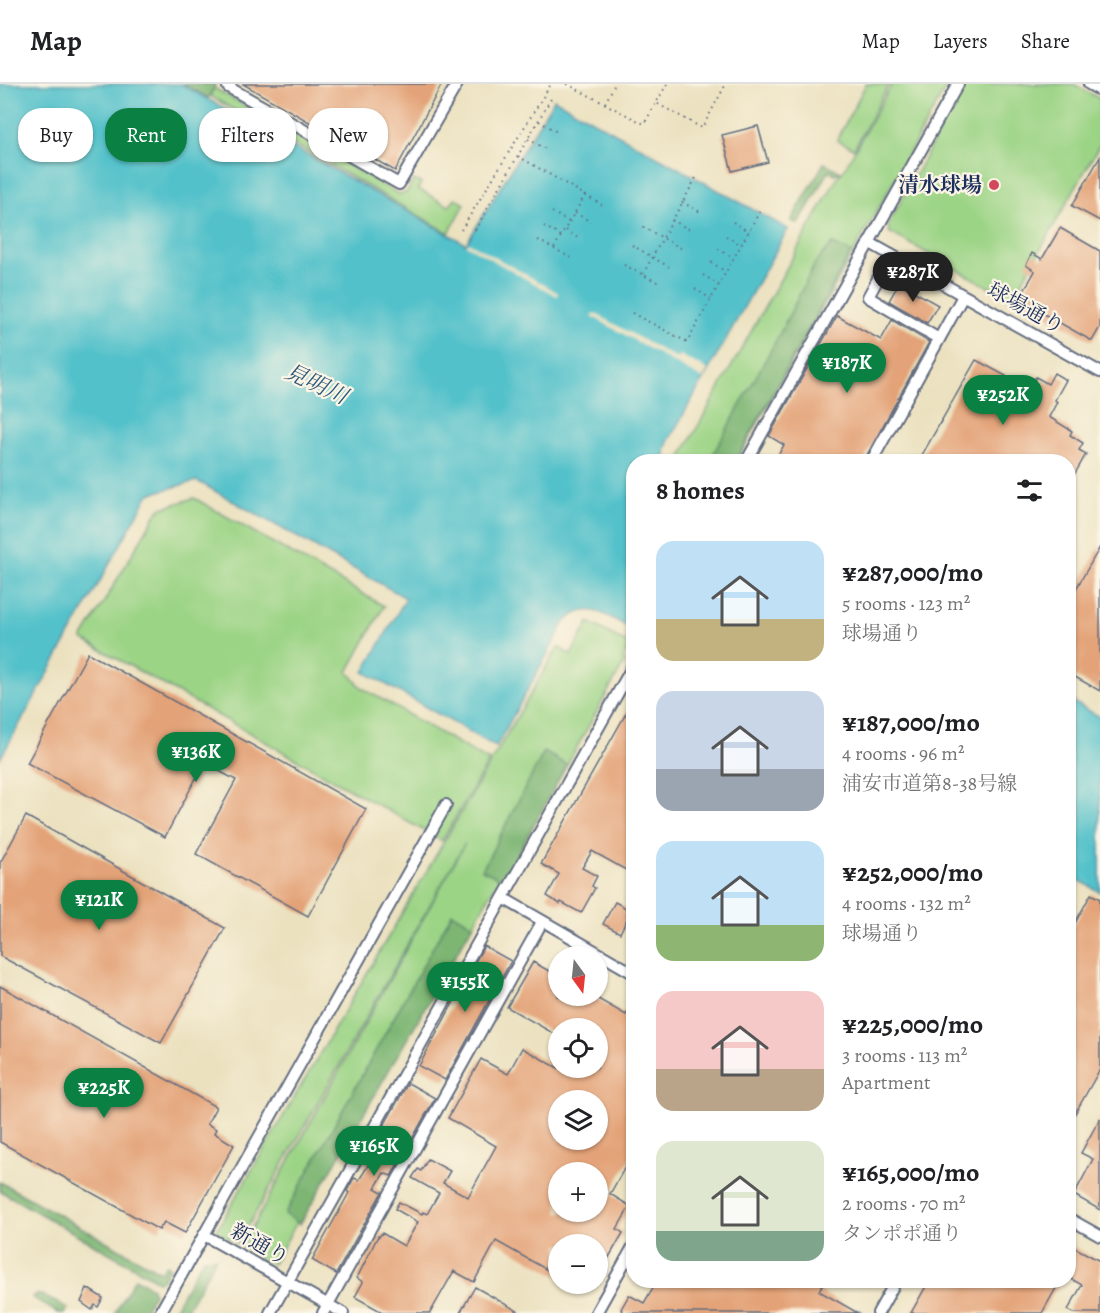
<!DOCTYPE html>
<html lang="en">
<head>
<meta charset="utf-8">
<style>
  body { margin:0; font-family:Alegreya,"Noto Serif JP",serif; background:#f2f2f2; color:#202124; height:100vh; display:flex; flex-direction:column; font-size:22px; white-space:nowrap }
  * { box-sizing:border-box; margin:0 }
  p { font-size:20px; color:#757577 }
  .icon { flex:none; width:33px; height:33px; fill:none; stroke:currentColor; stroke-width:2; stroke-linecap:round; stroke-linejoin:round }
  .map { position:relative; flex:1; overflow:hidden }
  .details { position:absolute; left:626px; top:370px; width:450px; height:834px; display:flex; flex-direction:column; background:#fff; border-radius:24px; box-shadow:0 2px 4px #0004 }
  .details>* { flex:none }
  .banner { position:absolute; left:18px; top:24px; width:518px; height:54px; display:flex; gap:12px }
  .needle { width:39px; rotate:165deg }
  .controls { position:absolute; left:548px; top:862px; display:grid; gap:12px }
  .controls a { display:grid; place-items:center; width:60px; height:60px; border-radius:50%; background:#fff; box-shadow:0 2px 4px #0004; font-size:30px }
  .price { position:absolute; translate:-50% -51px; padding:0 14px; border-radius:21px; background:#0b8043; color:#fff; font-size:20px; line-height:39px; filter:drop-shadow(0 2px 3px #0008) }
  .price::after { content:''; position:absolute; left:50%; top:36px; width:18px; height:14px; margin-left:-9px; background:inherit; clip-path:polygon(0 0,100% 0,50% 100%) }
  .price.active { background:#222; color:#fff }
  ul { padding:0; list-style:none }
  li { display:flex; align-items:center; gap:18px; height:150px; padding:0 30px }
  li span { display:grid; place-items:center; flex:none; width:168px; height:120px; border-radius:18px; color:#555 }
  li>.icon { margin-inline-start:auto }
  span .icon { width:72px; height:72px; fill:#fffc; stroke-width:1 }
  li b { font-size:26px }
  h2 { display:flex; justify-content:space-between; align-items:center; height:72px; padding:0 30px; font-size:26px }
  .chip { padding:0 21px; border-radius:24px; background:#fff; box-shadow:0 2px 4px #0004; font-size:21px; line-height:54px }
  .chip.active { background:#0b8043; color:#fff }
  header { display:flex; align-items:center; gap:36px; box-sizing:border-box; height:84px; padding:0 30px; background:#fff; border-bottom:2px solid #e0e0e0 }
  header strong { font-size:28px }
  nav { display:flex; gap:33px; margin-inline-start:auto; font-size:21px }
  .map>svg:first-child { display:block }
</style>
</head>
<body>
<header>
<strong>Map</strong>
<nav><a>Map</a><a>Layers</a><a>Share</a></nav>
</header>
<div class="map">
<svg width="1100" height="1229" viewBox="0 0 1100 1229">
  <rect width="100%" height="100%" fill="#fcf5e5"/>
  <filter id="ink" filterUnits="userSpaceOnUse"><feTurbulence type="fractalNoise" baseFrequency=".0167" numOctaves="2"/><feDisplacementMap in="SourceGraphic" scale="12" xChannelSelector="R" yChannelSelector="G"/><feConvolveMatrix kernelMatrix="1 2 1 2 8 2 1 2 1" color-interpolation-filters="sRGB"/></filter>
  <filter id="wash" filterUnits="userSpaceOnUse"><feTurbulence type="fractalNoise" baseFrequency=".008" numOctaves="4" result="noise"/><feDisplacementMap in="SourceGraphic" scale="24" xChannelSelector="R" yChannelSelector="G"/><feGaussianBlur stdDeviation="1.35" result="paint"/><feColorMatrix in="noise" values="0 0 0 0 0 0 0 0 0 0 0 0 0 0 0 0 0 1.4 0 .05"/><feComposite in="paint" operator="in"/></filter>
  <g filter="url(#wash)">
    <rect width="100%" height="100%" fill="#ebe1bf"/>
    <!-- green -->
    <g fill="#9cd486" stroke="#5c8272" stroke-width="1.5">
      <polygon points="866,0 889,0 854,65 837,56"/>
      <polygon points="892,0 948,0 736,378 683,378 679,376 840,89 842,89"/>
      <polygon points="965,0 1074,0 1100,15 1100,60 1012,216 889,148 888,141"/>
      <polygon points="214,4 399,110 406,109 414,96 421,99 418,105 449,122 455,114 465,120 449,149 210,12"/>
      <polygon points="194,414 384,522 348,588 362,604 489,677 442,757 82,555 159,425"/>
      <polygon points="589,538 630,561 622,575 625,577 567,681 562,679 497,793 503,796 496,800 473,841 469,839 273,1180 267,1177 266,1179 259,1175 259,1173 241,1164 465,759 238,1160 216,1147 558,563 571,571"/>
    </g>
    <!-- forest -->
    <g fill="#7db673" stroke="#4c7268" stroke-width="1.5">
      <polygon points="183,0 216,0 208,14"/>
      <polygon points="824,79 841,88 835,90 829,87 798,140 791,137"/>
      <polygon points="832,160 851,168 735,378 712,378 711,374 778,253 816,178"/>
      <polygon points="544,668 567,681 503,796 482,786"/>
      <polygon points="452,829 473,841 300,1140 285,1130"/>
      <polygon points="0,1098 161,1188 166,1181 170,1183 162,1196 158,1197 0,1107"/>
      <polygon points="203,1174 216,1174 185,1229 172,1229"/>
      <polygon points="135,1194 152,1204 154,1210 143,1229 115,1229"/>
      <polygon points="36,1211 41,1211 68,1224 65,1229 58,1229 32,1213"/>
    </g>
    <!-- water -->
    <g fill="#53c1ca" stroke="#377894" stroke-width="1.5">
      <path d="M 0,0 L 181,0 L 466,160 L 554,15 L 788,145 L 668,358 L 665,367 L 666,378 L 633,378 L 633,546 C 609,533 589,514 565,538 L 496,663 L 364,588 L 406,514 L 197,397 L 149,410 L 0,675 Z"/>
      <polygon points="1068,615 1100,633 1100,808 1068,790"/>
    </g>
    <!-- pier -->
    <g fill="#ebe1bf">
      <polygon points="468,158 558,209 557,212 466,161"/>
      <polygon points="594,229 677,275 680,271 708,286 703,295 592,232"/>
    </g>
    <g id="blocks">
      <!-- building -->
      <g fill="#e3a277" fill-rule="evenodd">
        <polygon points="243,0 442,0 395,87"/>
        <polygon points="758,42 768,78 732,87 722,51"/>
        <polygon points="1100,73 1100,137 1072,122"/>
        <polygon points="1060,144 1100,167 1100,243 1092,257 1019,216 1035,187 1026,181 1032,169 1042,175"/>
        <polygon points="899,199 938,221 927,239 889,217"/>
        <polygon points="837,232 881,256 892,236 929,258 863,378 774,378 784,361 769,352"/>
        <polygon points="976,276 1006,292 1001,300 1006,302 998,318 1016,328 1036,293 1048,300 1054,289 1066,296 1055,316 1057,318 1049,333 1072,347 1070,351 1083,359 1079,366 1086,370 1068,402 1068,378 918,378"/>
        <polygon points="1100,463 1100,607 1068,589 1068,519"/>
        <polygon points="88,569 366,725 308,832 196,770 236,696 204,679 165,753 27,679"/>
        <polygon points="633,617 633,790 592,767 582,784 597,792 592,802 595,804 581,829 561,818 560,820 547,812 559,790 541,780"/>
        <polygon points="26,732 225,844 161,959 0,872 0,779"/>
        <polygon points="1091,810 1100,815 1100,985 1068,1042 1068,852"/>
        <polygon points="615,818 626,824 627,835 620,849 603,840"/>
        <polygon points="484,862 511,877 445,996 419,982"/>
        <path d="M 533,878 L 558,892 L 558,912 L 593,912 L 626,931 L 633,919 L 633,1076 L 630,1074 L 610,1110 L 630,1122 L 617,1145 L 623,1149 L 597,1194 L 597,1161 L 558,1161 L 558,1192 L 496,1157 L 474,1198 L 454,1187 L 430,1229 L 384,1229 L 355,1213 L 363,1198 L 357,1194 L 378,1152 L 379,1153 L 382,1149 L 404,1162 L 418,1138 L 395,1125 L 399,1118 L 422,1130 L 423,1128 L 427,1130 L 439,1109 L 412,1094 L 418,1085 L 421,1087 L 428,1075 L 450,1087 L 443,1099 L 468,1113 L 496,1062 L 448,1034 L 481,975 L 508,990 L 522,964 L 558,984 L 597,984 L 597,945 L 558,945 L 558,952 L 507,923 ZM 558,1017 L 597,1017 L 597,1056 L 558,1056 ZM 558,1089 L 597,1089 L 597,1128 L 558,1128 Z"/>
        <polygon points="0,902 216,1023 207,1040 216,1045 214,1049 234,1061 185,1149 164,1138 159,1146 0,1058"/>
        <polygon points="408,999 435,1014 391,1092 384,1089 375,1104 382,1108 336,1190 312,1176 349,1109 347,1107 354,1094 359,1096 369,1080 364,1077"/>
        <polygon points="1100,1034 1100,1126 1074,1111 1093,1075 1081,1069"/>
        <polygon points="1068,1160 1100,1177 1100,1229 1074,1229 1068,1226 1082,1201 1068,1193"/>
        <polygon points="657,1197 824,1197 819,1207 858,1229 620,1229 622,1226 621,1225 629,1211 644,1219"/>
        <polygon points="929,1197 1060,1197 1042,1229 911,1229"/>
        <polygon points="475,1203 521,1229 460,1229"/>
        <polygon points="87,1204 103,1214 98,1223 95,1221 92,1226 81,1218"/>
      </g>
    </g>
  </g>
  <g filter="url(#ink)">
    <use href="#blocks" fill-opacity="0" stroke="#646d80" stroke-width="1.5"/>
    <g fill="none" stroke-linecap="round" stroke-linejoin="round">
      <defs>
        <g id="minor">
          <polyline points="230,0 228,3 399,100 457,0"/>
          <polyline points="1089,0 1100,6"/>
          <polyline points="870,159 1100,288"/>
          <polyline points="891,171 868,213 939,255"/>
          <polyline points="746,378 958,0"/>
          <polyline points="871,378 963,212"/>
          <polyline points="503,814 633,889"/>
          <polyline points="1068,1134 1100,1152"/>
          <polyline points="204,1151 343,1229"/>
          <polyline points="160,1229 446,721"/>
          <polyline points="270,1229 633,582"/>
          <polyline points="323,1229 542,838"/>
          <polyline points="596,1229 633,1163"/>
          <polyline points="878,1229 896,1197"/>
        </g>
      </defs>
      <!-- minor casing -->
      <use href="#minor" stroke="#646d80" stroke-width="14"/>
      <!-- path -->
      <g stroke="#646d80" stroke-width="2" stroke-dasharray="1.5 4.5" stroke-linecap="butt">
        <polyline points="567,0 644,40 656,19"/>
        <polyline points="667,0 656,19 702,44 726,0"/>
        <polyline points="605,19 615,0"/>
        <polyline points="539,37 557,48"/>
        <polyline points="528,55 546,65"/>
        <polyline points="518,72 602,121"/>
        <polyline points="682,118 700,128"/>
        <polyline points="552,128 569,138"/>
        <polyline points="575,129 591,138"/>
        <polyline points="672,136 690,146"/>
        <polyline points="733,138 749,148"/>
        <polyline points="544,142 561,152"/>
        <polyline points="643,143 681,164"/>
        <polyline points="461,146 551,0"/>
        <polyline points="475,146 552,13"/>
        <polyline points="566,146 581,156"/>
        <polyline points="726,152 742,161"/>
        <polyline points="538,156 571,174"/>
        <polyline points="632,161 669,183"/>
        <polyline points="554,164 585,111"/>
        <polyline points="718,165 734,174"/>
        <polyline points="711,178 726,188"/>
        <polyline points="624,181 661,200"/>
        <polyline points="643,190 697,92"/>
        <polyline points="703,191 719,201"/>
        <polyline points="695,205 711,215"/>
        <polyline points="632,229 687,258 760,127"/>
      </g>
      <!-- minor -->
      <use href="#minor" stroke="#fff" stroke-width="10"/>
    </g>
  </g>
  <!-- markers -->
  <circle fill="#d1495b" stroke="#fcf5e5" stroke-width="2" cx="994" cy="101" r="6"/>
  <g text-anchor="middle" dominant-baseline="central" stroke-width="4.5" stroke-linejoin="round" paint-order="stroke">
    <!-- poi labels -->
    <g font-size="21" font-weight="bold" fill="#1b2f5e" stroke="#fcf5e5" text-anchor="end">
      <text x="982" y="101">清水球場</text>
    </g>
    <!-- street labels -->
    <g font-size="21" fill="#1b2f5e" stroke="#fcf5e5">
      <text transform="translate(1026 224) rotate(29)">球場通り</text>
      <text transform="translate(260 1160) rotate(29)">新通り</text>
    </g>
    <!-- water labels -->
    <g font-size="22" font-style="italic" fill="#2c5b7e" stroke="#fcf5e5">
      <text transform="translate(316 300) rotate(25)">見明川</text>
    </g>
  </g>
</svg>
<div class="controls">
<a><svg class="needle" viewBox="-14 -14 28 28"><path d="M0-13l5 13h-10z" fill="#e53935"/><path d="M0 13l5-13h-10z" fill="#757577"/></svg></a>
<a><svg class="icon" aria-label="locate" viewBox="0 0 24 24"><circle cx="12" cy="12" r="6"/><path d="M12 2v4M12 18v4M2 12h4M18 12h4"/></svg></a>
<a><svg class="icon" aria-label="layers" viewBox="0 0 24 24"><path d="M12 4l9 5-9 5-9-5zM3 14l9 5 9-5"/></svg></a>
<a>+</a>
<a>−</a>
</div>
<b class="price active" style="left:913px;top:219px">¥287K</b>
<b class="price" style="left:847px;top:310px">¥187K</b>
<b class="price" style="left:1003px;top:342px">¥252K</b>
<b class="price" style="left:196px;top:699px">¥136K</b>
<b class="price" style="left:99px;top:847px">¥121K</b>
<b class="price" style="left:465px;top:929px">¥155K</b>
<b class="price" style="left:104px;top:1035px">¥225K</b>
<b class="price" style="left:374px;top:1093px">¥165K</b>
<div class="banner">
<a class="chip">Buy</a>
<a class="chip active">Rent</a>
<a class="chip">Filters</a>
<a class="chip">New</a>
</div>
<section class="details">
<h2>8 homes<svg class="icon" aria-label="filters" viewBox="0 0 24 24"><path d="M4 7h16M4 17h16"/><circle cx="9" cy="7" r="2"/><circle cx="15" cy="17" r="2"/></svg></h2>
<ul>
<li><span style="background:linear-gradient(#bfe0f5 65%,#c2b280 0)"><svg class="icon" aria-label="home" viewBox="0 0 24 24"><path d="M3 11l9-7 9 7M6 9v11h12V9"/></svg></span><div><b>¥287,000/mo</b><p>5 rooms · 123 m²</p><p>球場通り</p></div></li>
<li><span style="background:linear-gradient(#c9d6e8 65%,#9aa5b1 0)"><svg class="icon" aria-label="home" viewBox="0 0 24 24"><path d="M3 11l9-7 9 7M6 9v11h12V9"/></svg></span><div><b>¥187,000/mo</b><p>4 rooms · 96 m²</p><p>浦安市道第8-38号線</p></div></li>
<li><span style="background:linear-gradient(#bfe0f5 70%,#8fb573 0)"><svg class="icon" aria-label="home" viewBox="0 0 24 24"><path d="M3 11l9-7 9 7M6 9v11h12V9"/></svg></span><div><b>¥252,000/mo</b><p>4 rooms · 132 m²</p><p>球場通り</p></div></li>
<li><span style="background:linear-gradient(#f6c9c9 65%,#b9a48a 0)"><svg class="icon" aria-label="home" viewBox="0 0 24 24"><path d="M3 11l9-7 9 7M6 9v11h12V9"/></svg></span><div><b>¥225,000/mo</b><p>3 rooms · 113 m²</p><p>Apartment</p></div></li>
<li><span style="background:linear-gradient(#dfe7d0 75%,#7fa58c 0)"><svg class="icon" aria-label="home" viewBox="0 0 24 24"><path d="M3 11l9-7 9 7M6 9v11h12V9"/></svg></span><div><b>¥165,000/mo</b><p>2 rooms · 70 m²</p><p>タンポポ通り</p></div></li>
</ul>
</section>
</div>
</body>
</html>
